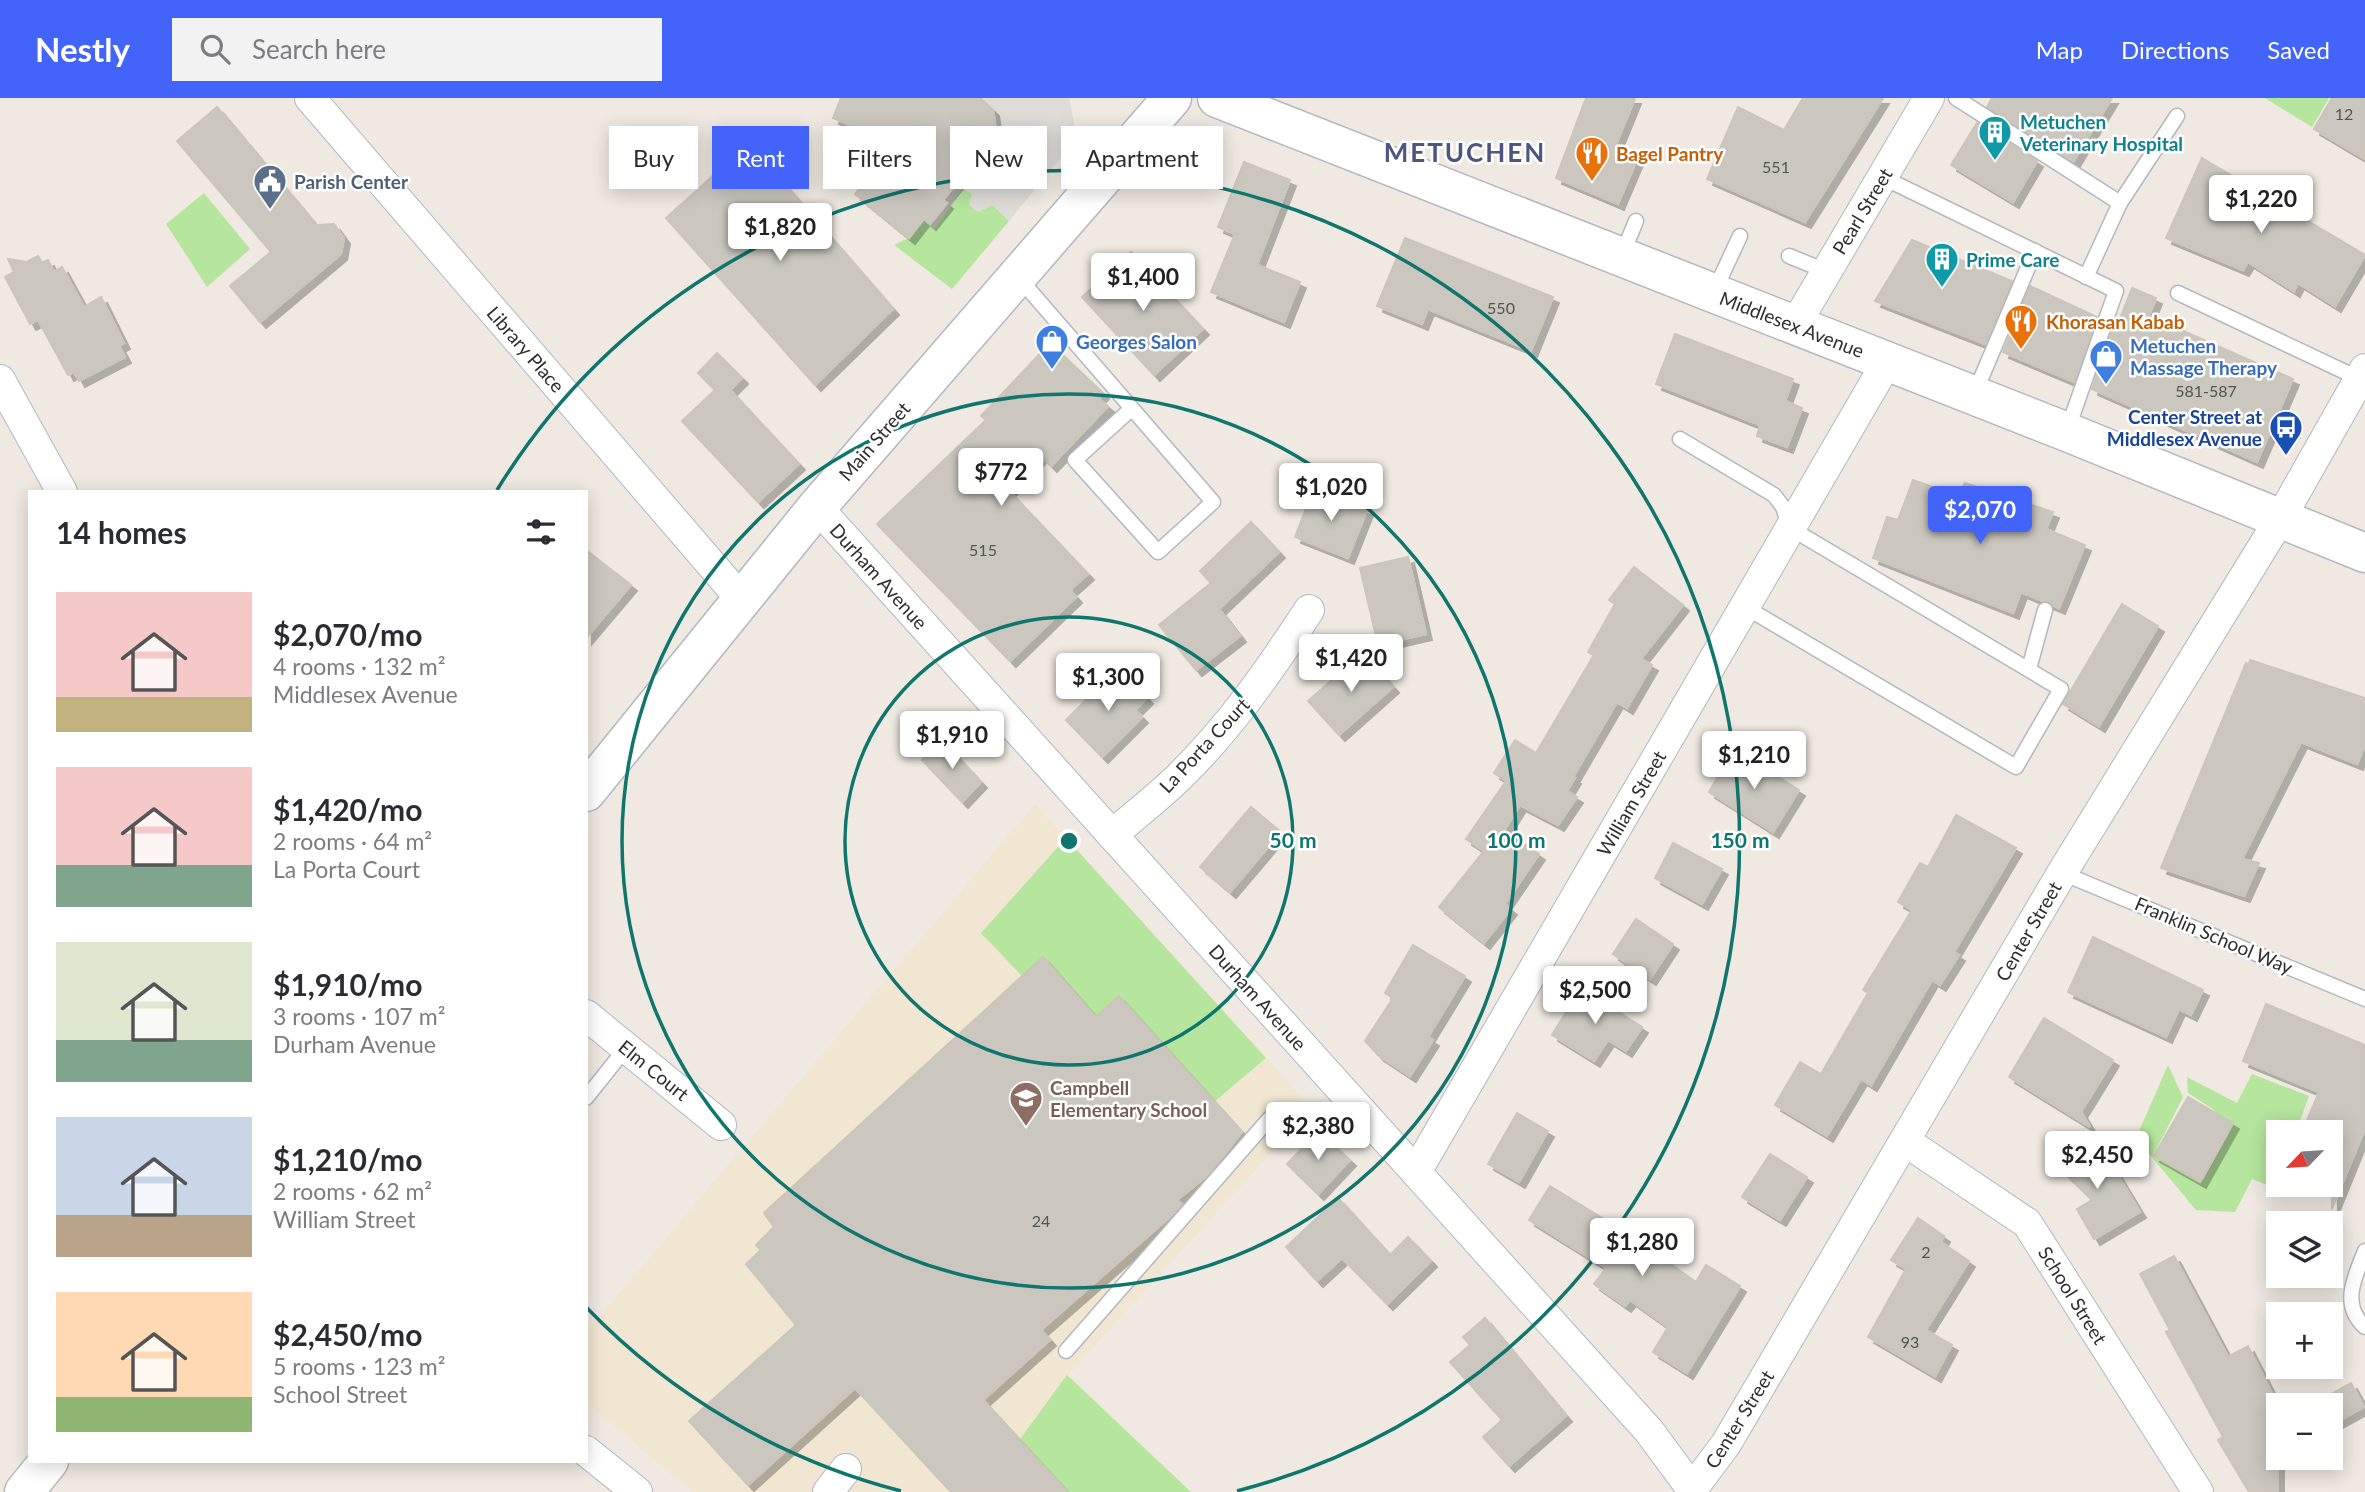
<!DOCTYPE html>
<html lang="en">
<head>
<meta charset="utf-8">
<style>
  body { margin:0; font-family:Lato,sans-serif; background:#f2f2f3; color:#2b2b33; height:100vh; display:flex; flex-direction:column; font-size:26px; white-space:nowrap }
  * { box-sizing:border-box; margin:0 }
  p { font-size:23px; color:#7c7c81 }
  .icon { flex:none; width:38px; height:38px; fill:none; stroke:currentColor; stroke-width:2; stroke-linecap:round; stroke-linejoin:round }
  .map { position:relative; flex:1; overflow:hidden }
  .details { position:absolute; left:28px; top:392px; width:560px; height:973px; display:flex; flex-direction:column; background:#fff; border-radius:0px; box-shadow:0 4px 18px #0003 }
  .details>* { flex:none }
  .banner { position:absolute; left:609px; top:28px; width:665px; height:63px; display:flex; gap:14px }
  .needle { width:46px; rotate:245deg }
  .controls { position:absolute; left:2266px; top:1022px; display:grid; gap:14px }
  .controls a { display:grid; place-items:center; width:77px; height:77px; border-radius:0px; background:#fff; box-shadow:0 4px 18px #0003; font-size:35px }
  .price { position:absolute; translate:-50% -60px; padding:0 16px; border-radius:7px; background:#fff; color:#222; font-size:23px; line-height:46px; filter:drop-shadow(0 2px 4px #0008) }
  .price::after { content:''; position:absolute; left:50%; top:42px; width:21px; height:16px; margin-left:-10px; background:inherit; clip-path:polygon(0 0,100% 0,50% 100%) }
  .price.active { background:#4264fb; color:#fff }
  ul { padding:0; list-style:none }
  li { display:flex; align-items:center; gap:21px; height:175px; padding:0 28px }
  li span { display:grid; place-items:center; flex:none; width:196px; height:140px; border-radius:0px; color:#555 }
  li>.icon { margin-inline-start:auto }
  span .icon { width:84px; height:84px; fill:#fffc; stroke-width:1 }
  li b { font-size:30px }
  h2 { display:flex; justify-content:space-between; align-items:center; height:84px; padding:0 28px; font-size:30px }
  .pill { padding:0 24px; border-radius:0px; background:#fff; box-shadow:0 4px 18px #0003; font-size:24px; line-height:63px }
  .pill.active { background:#4264fb; color:#fff }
  header { display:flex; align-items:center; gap:42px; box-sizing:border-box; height:98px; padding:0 35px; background:#4264fb; color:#fff }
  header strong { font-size:33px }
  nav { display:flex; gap:38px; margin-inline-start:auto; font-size:24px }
  .search { width:490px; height:63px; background:#f2f2f3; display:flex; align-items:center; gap:18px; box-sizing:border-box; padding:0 24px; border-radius:0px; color:#7c7c81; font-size:26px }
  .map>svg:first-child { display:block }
</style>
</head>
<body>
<header>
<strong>Nestly</strong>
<div class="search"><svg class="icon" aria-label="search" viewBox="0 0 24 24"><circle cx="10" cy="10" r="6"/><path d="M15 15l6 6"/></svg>Search here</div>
<nav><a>Map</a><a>Directions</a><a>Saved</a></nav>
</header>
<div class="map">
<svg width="2365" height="1394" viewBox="0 0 2365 1394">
  <defs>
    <filter id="shadow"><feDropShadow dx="6" dy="6" stdDeviation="0" flood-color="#0004"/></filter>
  </defs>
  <rect width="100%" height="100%" fill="#efe9e1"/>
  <!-- education -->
  <polygon fill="#f0e6d1" points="1035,706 1312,1010 1068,1277 1191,1394 692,1394 586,1304 586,1234"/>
  <!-- green -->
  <g fill="#b6e59e">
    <polygon points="2265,0 2329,0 2312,29"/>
    <polygon points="963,90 972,96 970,107 978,113 993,107 1009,123 952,191 894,147 909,140 924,121 934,131"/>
    <polygon points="204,95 250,151 207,189 166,126"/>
    <polygon points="1066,740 1266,960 1214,1004 1119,898 1096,919 1043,859 1022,878 981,835"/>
    <polygon points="2168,967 2183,999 2154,1056 2202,1084 2229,1035 2208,1021 2214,1012 2188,995 2187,979 2237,1005 2252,976 2309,998 2296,1034 2278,1034 2278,1081 2275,1090 2252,1081 2235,1114 2196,1112 2136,1040"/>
    <polygon points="1067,1277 1191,1394 981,1394"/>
  </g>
  <!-- plaza -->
  <polygon fill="#dfdcd8" points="980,0 1069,0 1077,40 1009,123 993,107 978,114 969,107 972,96 963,90 934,132 930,126 947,105 943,102 996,32 993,12"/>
  <!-- building -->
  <g fill="#cbc7bf" stroke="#cbc5ba" stroke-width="2" filter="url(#shadow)">
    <polygon points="841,0 980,0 993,12 996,32 992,42 943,102 947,105 930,126 924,121 909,140 855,96 869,78 864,74 889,43 833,20"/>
    <polygon points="1586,0 1635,0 1615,49 1638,59 1618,106 1556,80"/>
    <polygon points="1803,0 1883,0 1805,124 1707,81 1738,9 1784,32"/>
    <polygon points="1992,0 2112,0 2073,64 1987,9"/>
    <polygon points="2332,0 2365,0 2365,61 2314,31"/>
    <polygon points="217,9 316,127 334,126 344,140 341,156 260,224 230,188 271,154 177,43"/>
    <polygon points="1977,25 2037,63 2013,104 1951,67"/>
    <polygon points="749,45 893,211 815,287 666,120"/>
    <polygon points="2202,60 2365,157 2335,208 2298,185 2294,193 2248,164 2243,172 2166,140"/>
    <polygon points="1244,64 1290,82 1257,167 1300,184 1284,224 1211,194 1235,136 1218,129"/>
    <polygon points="1405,140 1553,199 1531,253 1428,211 1422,226 1377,208"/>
    <polygon points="1912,142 2012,183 1985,246 1875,203"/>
    <polygon points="1131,154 1203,231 1154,277 1082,199"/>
    <polygon points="38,158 42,165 48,162 54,174 62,169 84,209 101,199 124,245 119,248 125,259 79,283 74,274 68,277 38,222 30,226 5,179 14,174 8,161 27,164"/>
    <polygon points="2030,188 2097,219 2074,284 2003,254"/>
    <polygon points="2132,190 2156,200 2149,218 2293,281 2257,364 2092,291 2114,227 2117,228"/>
    <polygon points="1675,236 1793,281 1785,303 1802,310 1787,349 1757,338 1760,327 1656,286"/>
    <polygon points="1050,245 1103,295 1098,300 1108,308 1051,368 1041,358 1009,393 1088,476 1070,492 1076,499 1010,563 877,426 986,322 981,318"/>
    <polygon points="717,255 742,280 730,292 799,366 758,404 682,323 715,292 698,275"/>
    <polygon points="1913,382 1958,398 1965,385 2053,414 2046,431 2085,447 2059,510 2021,494 2013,515 1873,460 1887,419 1898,422"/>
    <polygon points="1314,390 1367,412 1348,460 1295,439"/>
    <polygon points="1251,424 1279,454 1219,511 1240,538 1196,572 1159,527 1211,485 1200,473"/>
    <polygon points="586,452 631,487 586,540"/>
    <polygon points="1408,459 1426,536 1378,547 1360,470"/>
    <polygon points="1634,469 1683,507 1641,561 1652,567 1627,610 1617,604 1573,679 1575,680 1567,693 1577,699 1558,727 1520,707 1504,733 1539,756 1505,806 1511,811 1484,845 1439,809 1484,753 1466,741 1506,683 1494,675 1515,642 1536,655 1594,557 1588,554 1615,506 1609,502"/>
    <polygon points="2122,506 2158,528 2099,628 2063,606"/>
    <polygon points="1363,554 1393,589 1339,637 1308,603"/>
    <polygon points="2250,562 2365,600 2365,647 2357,666 2301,644 2242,761 2259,765 2244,798 2161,770 2246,565 2249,566"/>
    <polygon points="1118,570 1147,600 1135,612 1142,619 1102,659 1066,622"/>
    <polygon points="942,642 981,684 962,704 922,662"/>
    <polygon points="1734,652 1799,692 1773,734 1709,694"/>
    <polygon points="1251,709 1281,734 1230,794 1200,769"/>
    <polygon points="1956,717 2016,750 1954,854 1959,857 1940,887 1932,882 1871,987 1861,981 1827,1038 1775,1007 1800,964 1821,976 1868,895 1863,892 1912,812 1898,804 1920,765 1928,769"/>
    <polygon points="1673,745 1722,771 1702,806 1655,780"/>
    <polygon points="1636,821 1673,846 1650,881 1613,856"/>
    <polygon points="2093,839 2203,892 2191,917 2179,911 2166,939 2068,894"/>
    <polygon points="1413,847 1465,878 1428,939 1433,942 1410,978 1378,957 1365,943 1393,900 1385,895"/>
    <polygon points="1043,859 1096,919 1119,898 1242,1034 1209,1076 1177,1102 1182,1106 1171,1118 1041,1232 1050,1242 983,1302 1068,1394 951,1394 855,1290 748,1387 689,1323 796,1227 746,1166 761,1152 756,1147 774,1129 764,1115"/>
    <polygon points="1581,890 1642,929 1626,953 1608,942 1594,963 1552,937"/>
    <polygon points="2266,906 2365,947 2365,1030 2332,1111 2331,1034 2302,1034 2319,994 2243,963"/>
    <polygon points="2044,920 2113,962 2081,1014 2090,1029 2009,979"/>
    <polygon points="2188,999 2233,1025 2200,1084 2154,1058"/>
    <polygon points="1517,1015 1548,1033 1519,1084 1488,1066"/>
    <polygon points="1319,1033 1350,1062 1318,1096 1287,1066"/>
    <polygon points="2077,1042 2112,1076 2116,1074 2140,1114 2094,1141 2077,1111 2092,1102 2054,1065"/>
    <polygon points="1770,1056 1807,1079 1780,1122 1742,1099"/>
    <polygon points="1550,1088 1630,1137 1696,1184 1706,1167 1740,1188 1687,1275 1653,1254 1668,1229 1630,1202 1625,1208 1594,1186 1606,1170 1529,1122"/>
    <polygon points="1338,1100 1390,1157 1408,1139 1431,1163 1387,1206 1342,1160 1317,1183 1286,1149"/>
    <polygon points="1918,1120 1944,1138 1941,1144 1969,1163 1926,1232 1952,1247 1935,1278 1868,1239 1906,1171 1891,1162"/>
    <polygon points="2174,1158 2228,1259 2248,1248 2278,1307 2278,1394 2249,1394 2218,1342 2223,1339 2166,1234 2170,1232 2140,1176"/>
    <polygon points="1485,1220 1566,1318 1509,1368 1483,1339 1502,1322 1450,1264 1470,1247 1463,1239"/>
    <polygon points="2351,1285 2364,1309 2335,1325 2331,1307 2325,1307 2322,1301"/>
  </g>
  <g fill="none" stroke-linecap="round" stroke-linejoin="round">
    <defs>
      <g id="lane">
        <polyline points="1956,0 2120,105"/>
        <polyline points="1882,79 2116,193 2067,333"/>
        <polyline points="1622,157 1636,123"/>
        <polyline points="1789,158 1826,173"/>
        <polyline points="2086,179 2120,105 2177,18"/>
        <polyline points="1019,180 1213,404 1158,454 1075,362 1130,312"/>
        <polyline points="1714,194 1740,138"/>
        <polyline points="2178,195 2360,281"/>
        <polyline points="1974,297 2035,153"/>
        <polyline points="1680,341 1774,397 1783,409 1790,430 2061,591 2016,669 1745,509"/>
        <polyline points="2029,571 2045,512"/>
        <polyline points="2062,775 2365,901"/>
        <polyline points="586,1000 626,950"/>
        <path d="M 2365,1153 C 2355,1178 2340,1207 2365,1229"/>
        <polyline points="1066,1253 1269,1021"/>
      </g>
      <g id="street">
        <polyline points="310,0 742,502"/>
        <polyline points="1795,227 1929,0"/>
        <polyline points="0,282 62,394"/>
        <polyline points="817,409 1649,1333 1694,1394"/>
        <path d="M 1112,737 C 1135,717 1160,698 1181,677 C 1231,628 1271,570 1309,512"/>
        <polyline points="586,917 721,1027"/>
        <polyline points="1905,1043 2027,1125 2198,1394"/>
        <polyline points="1416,1074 1887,264"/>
        <polyline points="586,1353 637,1394"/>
        <polyline points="828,1394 846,1371"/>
        <polyline points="1690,1394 1726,1346 2062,775 2280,421 2365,271"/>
      </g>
      <g id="secondary">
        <polyline points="1217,0 2067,334 2365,455"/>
        <polyline points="586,694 817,409 1172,0"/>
        <polyline points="24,1394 49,1363"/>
      </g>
    </defs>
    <!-- lane casing -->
    <use href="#lane" stroke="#b4b7c1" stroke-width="17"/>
    <!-- street casing -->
    <use href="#street" stroke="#b4b7c1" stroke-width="32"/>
    <!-- secondary casing -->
    <use href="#secondary" stroke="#b4b7c1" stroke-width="41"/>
    <!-- lane -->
    <use href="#lane" stroke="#fff" stroke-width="14"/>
    <!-- street -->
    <use href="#street" stroke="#fff" stroke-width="30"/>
    <!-- secondary -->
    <use href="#secondary" stroke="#fff" stroke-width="38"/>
  </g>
  <!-- distance rings -->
  <g fill="none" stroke="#0f766e" stroke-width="3.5">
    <circle cx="1069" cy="743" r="224"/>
    <circle cx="1069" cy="743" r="447"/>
    <path d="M901 1393A671 671 0 0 1 586 1209M497 392A671 671 0 1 1 1237 1393"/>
  </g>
  <!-- icons -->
  <defs>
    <symbol id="building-pin" viewBox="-11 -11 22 30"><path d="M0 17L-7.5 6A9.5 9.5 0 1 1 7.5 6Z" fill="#0f9aa8" stroke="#fff"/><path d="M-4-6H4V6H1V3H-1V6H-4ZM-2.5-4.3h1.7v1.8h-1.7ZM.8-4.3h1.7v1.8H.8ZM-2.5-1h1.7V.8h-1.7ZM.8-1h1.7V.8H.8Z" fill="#fff"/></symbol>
    <symbol id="restaurant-pin" viewBox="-11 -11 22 30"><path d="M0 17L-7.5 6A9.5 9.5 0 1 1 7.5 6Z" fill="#e8710a" stroke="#fff"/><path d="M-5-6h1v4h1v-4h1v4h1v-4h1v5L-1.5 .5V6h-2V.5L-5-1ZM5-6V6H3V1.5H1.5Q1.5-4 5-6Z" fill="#fff"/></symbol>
    <symbol id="civic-pin" viewBox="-11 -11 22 30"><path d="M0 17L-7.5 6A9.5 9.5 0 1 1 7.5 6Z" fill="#5c6f8a" stroke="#fff"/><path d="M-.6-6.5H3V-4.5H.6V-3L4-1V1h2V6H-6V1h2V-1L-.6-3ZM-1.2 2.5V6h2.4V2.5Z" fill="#fff"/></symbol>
    <symbol id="shop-pin" viewBox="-11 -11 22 30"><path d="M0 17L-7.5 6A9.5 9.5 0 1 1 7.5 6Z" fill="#3f7fe0" stroke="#fff"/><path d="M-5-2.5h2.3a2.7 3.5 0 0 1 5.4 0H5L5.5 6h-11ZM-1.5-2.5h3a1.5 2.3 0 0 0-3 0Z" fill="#fff"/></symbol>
    <symbol id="bus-pin" viewBox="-11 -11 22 30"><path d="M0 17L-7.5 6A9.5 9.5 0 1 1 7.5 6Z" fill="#1a4fb4" stroke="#fff"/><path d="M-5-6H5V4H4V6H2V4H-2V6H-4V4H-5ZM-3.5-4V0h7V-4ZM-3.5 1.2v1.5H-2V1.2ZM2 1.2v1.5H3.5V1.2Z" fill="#fff"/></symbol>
    <symbol id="school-pin" viewBox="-11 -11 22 30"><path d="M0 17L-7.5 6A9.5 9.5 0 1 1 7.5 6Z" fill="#8d6e63" stroke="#fff"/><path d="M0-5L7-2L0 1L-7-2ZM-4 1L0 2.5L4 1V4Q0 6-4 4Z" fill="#fff"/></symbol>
  </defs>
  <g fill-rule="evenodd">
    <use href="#building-pin" x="1976" y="15" width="38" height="52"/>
    <use href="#restaurant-pin" x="1573" y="36" width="38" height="52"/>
    <use href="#civic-pin" x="251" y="64" width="38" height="52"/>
    <use href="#building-pin" x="1923" y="142" width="38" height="52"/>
    <use href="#restaurant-pin" x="2002" y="204" width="38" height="52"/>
    <use href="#shop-pin" x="1033" y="224" width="38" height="52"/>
    <use href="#shop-pin" x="2087" y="239" width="38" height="52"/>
    <use href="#bus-pin" x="2267" y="310" width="38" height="52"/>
    <use href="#school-pin" x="1007" y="981" width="38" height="52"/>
  </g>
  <g text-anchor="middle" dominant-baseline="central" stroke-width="5" stroke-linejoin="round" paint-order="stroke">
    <!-- number labels -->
    <g font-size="16" fill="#555452">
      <text x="2344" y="15">12</text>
      <text x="1776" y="68">551</text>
      <text x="1501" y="209">550</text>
      <text x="2206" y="292">581-587</text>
      <text x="983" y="451">515</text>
      <text x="1041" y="1122">24</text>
      <text x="1926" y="1153">2</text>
      <text x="1910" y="1243">93</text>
    </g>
    <!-- culture labels -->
    <g font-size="19" font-weight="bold" fill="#0d838f" stroke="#fff" text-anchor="start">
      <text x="2020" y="23">Metuchen<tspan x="2020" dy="22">Veterinary Hospital</tspan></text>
      <text x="1966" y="161">Prime Care</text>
    </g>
    <!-- food labels -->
    <g font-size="19" font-weight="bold" fill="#c56008" stroke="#fff" text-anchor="start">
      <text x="1616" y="55">Bagel Pantry</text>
      <text x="2046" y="223">Khorasan Kabab</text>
    </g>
    <!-- service labels -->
    <g font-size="19" font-weight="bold" fill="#4e5e75" stroke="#fff" text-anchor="start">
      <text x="294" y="83">Parish Center</text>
    </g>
    <!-- street labels -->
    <g font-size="19" fill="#2e2e2e" stroke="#fff">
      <text transform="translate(1862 113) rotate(-59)">Pearl Street</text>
      <text transform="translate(1792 226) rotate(21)">Middlesex Avenue</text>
      <text transform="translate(526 251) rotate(49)">Library Place</text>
      <text transform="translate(874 343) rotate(-49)">Main Street</text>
      <text transform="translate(879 478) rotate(48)">Durham Avenue</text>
      <text transform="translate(1204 647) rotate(-47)">La Porta Court</text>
      <text transform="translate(1631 705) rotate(-60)">William Street</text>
      <text transform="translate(2028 833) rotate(-60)">Center Street</text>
      <text transform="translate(2214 837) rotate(23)">Franklin School Way</text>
      <text transform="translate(1258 899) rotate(48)">Durham Avenue</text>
      <text transform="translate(654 972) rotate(39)">Elm Court</text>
      <text transform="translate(2073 1197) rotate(58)">School Street</text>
      <text transform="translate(1739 1321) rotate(-58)">Center Street</text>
    </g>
    <!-- shop labels -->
    <g font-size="19" font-weight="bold" fill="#366cbe" stroke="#fff" text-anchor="start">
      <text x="1076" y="243">Georges Salon</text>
      <text x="2130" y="247">Metuchen<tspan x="2130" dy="22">Massage Therapy</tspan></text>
    </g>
    <!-- transit labels -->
    <g font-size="19" font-weight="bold" fill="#164399" stroke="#fff" text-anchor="end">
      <text x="2262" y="318">Center Street at<tspan x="2262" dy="22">Middlesex Avenue</tspan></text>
    </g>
    <!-- education labels -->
    <g font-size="19" font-weight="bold" fill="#785e54" stroke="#fff" text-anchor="start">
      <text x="1050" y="989">Campbell<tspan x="1050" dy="22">Elementary School</tspan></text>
    </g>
    <!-- district labels -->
    <g font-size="26" font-weight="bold" letter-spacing="2" fill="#4d5680" stroke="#fff">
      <text x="1465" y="54">METUCHEN</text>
    </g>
  </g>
  <circle cx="1069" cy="743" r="10" fill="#0f766e" stroke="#fff" stroke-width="3.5"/>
  <g font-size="21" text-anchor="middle" font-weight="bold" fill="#0f766e" stroke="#fff" stroke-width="5" stroke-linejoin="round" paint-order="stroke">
    <text x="1293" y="750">50 m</text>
    <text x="1516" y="750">100 m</text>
    <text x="1740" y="750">150 m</text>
  </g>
</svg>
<div class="controls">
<a><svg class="needle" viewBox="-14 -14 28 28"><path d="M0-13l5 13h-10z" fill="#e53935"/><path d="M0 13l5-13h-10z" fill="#7c7c81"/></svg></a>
<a><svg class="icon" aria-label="layers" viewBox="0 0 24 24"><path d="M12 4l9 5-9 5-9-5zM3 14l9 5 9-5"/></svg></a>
<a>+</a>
<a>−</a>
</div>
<b class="price" style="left:2261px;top:137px">$1,220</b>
<b class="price" style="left:780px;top:165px">$1,820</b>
<b class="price" style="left:1143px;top:215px">$1,400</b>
<b class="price" style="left:1001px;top:410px">$772</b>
<b class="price" style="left:1331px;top:425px">$1,020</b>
<b class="price active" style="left:1980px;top:448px">$2,070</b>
<b class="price" style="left:1351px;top:596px">$1,420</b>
<b class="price" style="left:1108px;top:615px">$1,300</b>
<b class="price" style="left:952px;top:673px">$1,910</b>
<b class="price" style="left:1754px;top:693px">$1,210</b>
<b class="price" style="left:1595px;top:928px">$2,500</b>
<b class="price" style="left:1318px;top:1064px">$2,380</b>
<b class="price" style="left:2097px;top:1093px">$2,450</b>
<b class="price" style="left:1642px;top:1180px">$1,280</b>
<div class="banner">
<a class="pill">Buy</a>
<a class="pill active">Rent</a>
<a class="pill">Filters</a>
<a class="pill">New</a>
<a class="pill">Apartment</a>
</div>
<section class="details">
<h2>14 homes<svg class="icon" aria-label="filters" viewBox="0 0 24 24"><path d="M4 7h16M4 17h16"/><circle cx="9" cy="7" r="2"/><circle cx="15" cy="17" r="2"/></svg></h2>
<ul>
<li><span style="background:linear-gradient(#f6c9c9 75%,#c2b280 0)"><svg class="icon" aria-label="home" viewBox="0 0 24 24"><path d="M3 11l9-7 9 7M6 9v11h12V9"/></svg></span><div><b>$2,070/mo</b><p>4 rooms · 132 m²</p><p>Middlesex Avenue</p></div></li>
<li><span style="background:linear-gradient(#f6c9c9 70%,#7fa58c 0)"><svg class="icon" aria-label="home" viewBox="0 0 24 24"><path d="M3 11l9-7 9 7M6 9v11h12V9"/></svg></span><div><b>$1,420/mo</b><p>2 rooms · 64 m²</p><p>La Porta Court</p></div></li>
<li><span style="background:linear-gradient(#dfe7d0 70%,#7fa58c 0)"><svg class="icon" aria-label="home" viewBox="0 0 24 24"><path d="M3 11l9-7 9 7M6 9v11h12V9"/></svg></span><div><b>$1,910/mo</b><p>3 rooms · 107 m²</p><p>Durham Avenue</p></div></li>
<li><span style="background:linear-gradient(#c9d6e8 70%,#b9a48a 0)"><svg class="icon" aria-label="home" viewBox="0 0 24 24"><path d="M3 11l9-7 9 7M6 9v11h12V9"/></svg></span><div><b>$1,210/mo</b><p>2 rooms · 62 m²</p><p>William Street</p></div></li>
<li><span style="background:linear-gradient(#ffd9b3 75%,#8fb573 0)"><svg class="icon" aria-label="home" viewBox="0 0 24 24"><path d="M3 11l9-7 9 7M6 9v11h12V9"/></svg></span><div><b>$2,450/mo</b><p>5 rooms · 123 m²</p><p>School Street</p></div></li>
</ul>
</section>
</div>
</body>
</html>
